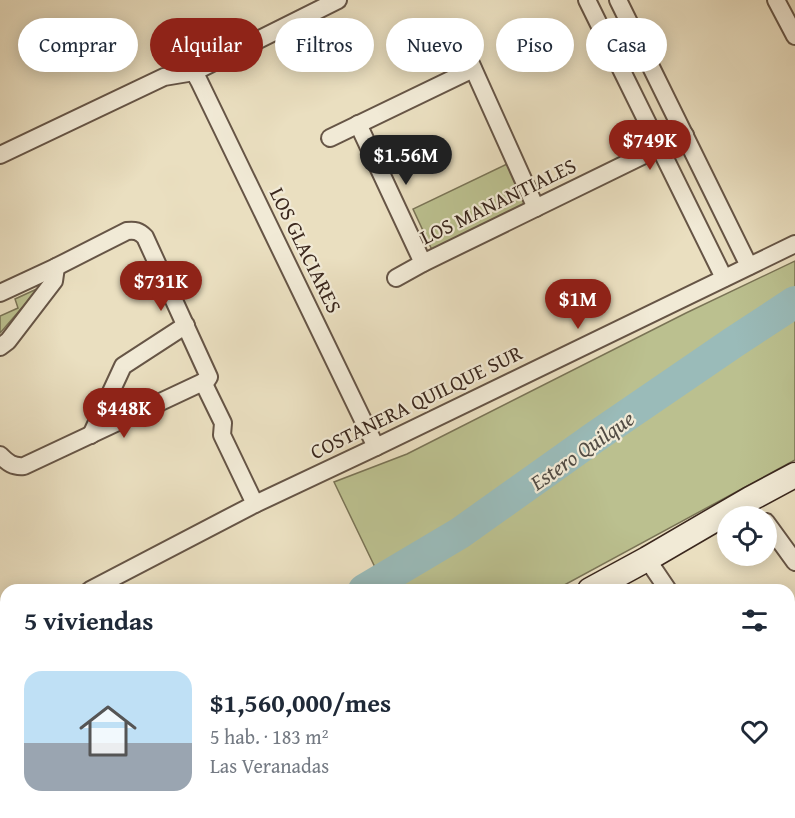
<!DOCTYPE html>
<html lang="es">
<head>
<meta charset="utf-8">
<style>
  body { margin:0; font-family:"Gentium Book Plus",serif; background:#f2f2f3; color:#1f2937; height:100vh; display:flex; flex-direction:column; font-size:22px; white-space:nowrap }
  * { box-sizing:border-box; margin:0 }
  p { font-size:20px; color:#747a83 }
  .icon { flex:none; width:33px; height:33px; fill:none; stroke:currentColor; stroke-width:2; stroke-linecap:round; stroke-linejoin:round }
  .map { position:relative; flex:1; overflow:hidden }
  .side { position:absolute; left:0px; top:584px; width:795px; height:236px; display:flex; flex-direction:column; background:#fff; border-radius:18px 18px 0 0; box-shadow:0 3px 15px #0003 }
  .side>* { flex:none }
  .hud { position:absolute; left:18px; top:18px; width:759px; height:54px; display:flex; gap:12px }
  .tools { position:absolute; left:717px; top:506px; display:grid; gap:12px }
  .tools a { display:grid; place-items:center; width:60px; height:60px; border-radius:50%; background:#fff; box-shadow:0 3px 15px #0003; font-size:30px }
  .price { position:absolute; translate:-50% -51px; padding:0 14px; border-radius:21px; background:#8f2418; color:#fff; font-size:20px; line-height:39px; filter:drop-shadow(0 2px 3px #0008) }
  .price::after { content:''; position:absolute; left:50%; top:36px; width:18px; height:14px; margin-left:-9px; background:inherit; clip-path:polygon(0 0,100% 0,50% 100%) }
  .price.on { background:#222; color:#fff }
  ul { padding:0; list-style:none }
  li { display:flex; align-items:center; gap:18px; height:150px; padding:0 24px }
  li+li { border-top:2px solid #e0e1e3 }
  li span { display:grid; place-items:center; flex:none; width:168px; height:120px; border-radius:18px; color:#555 }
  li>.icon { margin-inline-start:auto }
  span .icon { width:72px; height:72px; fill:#fffc; stroke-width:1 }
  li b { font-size:26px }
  h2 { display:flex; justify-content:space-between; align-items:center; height:72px; padding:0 24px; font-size:26px }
  .chip { padding:0 21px; border-radius:27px; background:#fff; box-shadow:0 3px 15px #0003; font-size:21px; line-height:54px }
  .chip.on { background:#8f2418; color:#fff }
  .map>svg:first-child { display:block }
</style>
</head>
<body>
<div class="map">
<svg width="795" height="818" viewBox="0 0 795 818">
  <rect width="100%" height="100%" fill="#eadfc0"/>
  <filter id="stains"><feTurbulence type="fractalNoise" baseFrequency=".00333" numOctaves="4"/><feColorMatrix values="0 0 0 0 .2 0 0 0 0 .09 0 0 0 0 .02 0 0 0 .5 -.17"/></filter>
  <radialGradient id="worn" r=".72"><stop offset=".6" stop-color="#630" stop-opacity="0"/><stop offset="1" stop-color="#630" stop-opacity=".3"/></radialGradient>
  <!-- green -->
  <g fill="#bbc08f" stroke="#7a7456" stroke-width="1.5">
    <polygon points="507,164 527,205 432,250 413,209"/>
    <polygon points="795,261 795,460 557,589 379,589 384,586 334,482 407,454 686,313"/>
    <polygon points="39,288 1,332 0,333 0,316 18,308 15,299"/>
  </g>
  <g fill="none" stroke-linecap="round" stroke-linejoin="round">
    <!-- river -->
    <g stroke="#9abbb9" stroke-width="32">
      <polyline points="364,590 460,533 595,437 734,342 795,302"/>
      <polyline points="0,700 6,688"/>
    </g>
    <defs>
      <g id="minor">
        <polyline points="587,0 724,278"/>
        <polyline points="618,0 749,266"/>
        <polyline points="776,0 795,36"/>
        <polyline points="459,37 536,208"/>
        <polyline points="194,72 199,81 376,447"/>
        <polyline points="358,124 423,263"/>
        <polyline points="330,138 473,69"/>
        <polyline points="0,155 164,77 194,72 338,0"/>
        <polyline points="396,278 423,263 685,135"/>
        <path d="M 0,293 L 56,267 L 127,231 C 135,230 139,231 145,237 L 209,377 L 207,380 L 203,382 L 24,466 C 13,467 8,463 0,455"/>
        <polyline points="0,347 8,341 54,281 56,267"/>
        <polyline points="203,382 223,423 222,435 255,504"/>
        <polyline points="91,435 123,366 186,325"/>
        <polyline points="766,522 795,562"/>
        <polyline points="647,559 668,590"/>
        <polyline points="90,590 255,504 376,447 795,244"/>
        <polyline points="0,629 5,634"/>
        <polyline points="789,760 795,769"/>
        <polyline points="789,783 795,779"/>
        <polyline points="399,813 402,818"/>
        <polyline points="541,813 544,818"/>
        <polyline points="685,813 689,818"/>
        <polyline points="319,818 326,813"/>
        <polyline points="742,818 749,813"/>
      </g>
      <polyline id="tertiary" points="31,818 36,813"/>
      <g id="secondary">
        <polyline points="590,590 647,559 750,499 795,475"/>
        <polyline points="105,813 109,818"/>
        <polyline points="138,813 142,818"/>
      </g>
    </defs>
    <!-- minor casing -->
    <use href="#minor" stroke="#665546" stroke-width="20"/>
    <!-- tertiary casing -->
    <use href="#tertiary" stroke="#665546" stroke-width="24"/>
    <!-- secondary casing -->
    <use href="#secondary" stroke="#3a271d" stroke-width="27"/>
    <!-- minor -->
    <use href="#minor" stroke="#f1ead6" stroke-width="16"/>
    <!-- tertiary -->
    <use href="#tertiary" stroke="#f1ead6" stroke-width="21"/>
    <!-- secondary -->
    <use href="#secondary" stroke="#f1ead6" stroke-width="24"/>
  </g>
  <g text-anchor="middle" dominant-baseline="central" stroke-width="4.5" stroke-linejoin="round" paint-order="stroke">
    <!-- street labels -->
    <g font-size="21" fill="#3a271d" stroke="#f1ead6">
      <text transform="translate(498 201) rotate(-26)">LOS MANANTIALES</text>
      <text transform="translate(306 250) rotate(64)">LOS GLACIARES</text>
      <text transform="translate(416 402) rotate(-26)">COSTANERA QUILQUE SUR</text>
    </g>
    <!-- water labels -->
    <g font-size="22" font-style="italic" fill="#524c44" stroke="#f1ead6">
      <text transform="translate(582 450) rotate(-35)">Estero Quilque</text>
    </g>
  </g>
  <rect width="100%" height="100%" filter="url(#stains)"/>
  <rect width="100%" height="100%" fill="url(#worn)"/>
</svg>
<div class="tools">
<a><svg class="icon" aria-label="locate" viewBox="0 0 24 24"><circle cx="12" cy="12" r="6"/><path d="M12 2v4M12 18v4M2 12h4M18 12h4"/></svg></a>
</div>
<b class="price" style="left:650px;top:171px">$749K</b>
<b class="price on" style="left:406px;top:186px">$1.56M</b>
<b class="price" style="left:161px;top:312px">$731K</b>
<b class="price" style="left:578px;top:330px">$1M</b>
<b class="price" style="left:124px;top:439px">$448K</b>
<div class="hud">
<a class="chip">Comprar</a>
<a class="chip on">Alquilar</a>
<a class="chip">Filtros</a>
<a class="chip">Nuevo</a>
<a class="chip">Piso</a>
<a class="chip">Casa</a>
</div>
<section class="side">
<h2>5 viviendas<svg class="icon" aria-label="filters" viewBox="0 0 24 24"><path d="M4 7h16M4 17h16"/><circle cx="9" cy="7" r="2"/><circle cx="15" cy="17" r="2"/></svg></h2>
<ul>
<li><span style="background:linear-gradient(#bfe0f5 60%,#9aa5b1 0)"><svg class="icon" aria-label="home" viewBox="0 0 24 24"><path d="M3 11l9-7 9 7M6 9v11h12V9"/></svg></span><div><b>$1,560,000/mes</b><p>5 hab. · 183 m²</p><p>Las Veranadas</p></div><svg class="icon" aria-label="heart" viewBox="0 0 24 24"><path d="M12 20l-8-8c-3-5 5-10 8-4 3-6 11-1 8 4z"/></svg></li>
</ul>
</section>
</div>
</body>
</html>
